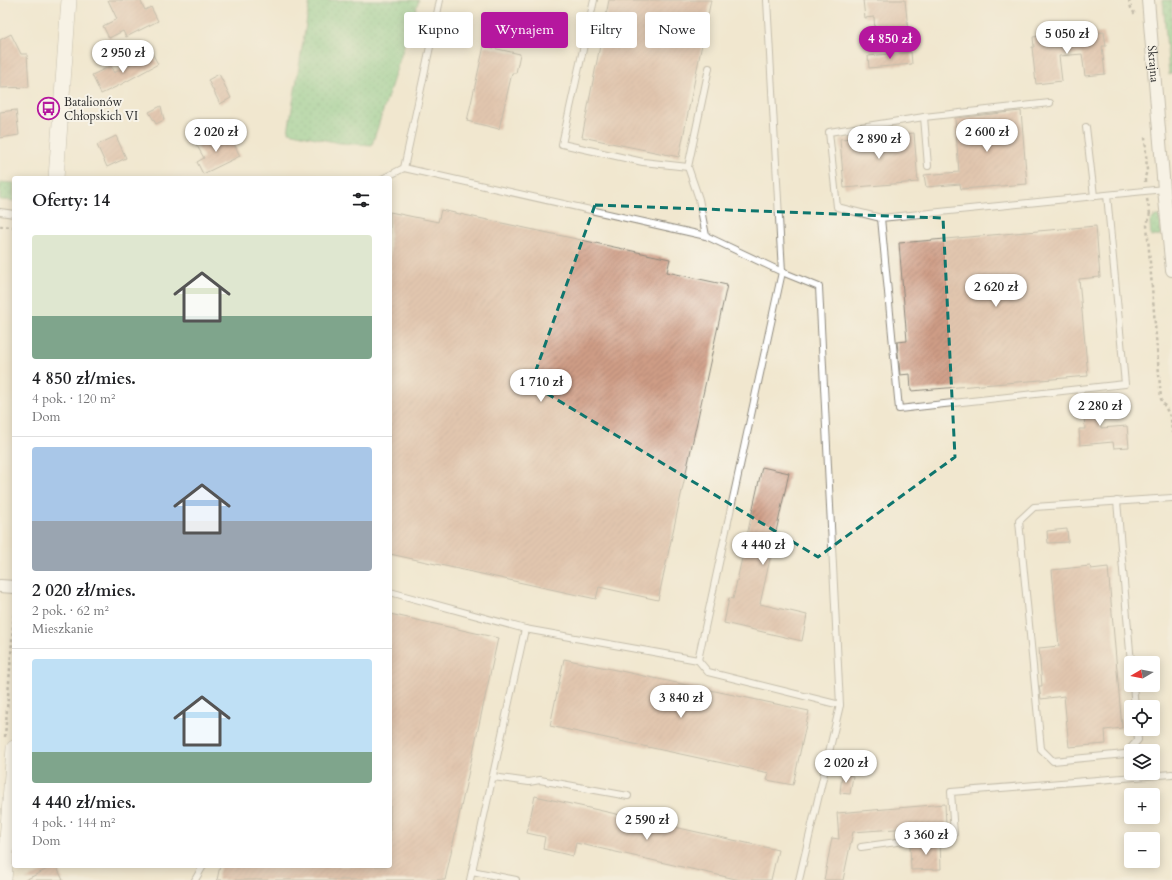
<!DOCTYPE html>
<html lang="pl">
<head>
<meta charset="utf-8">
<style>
  body { margin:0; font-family:Cardo,serif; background:#f6f6f6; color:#202124; height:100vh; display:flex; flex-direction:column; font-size:15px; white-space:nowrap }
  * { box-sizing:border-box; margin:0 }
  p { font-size:13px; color:#757577 }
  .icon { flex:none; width:22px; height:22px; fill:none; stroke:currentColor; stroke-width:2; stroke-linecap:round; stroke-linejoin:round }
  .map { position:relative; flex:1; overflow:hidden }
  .panel { position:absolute; left:12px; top:176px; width:380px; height:692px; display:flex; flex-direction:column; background:#fff; border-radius:4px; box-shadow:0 2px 10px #0003 }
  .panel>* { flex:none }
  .top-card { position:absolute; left:404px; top:12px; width:380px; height:36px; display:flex; gap:8px }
  .needle { width:26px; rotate:260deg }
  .fabs { position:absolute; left:1124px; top:656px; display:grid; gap:8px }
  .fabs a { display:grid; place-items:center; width:36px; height:36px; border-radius:4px; background:#fff; box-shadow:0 2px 10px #0003; font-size:20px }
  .price { position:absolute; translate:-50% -34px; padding:0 9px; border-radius:14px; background:#fff; color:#222; font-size:13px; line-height:26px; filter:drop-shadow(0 1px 2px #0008) }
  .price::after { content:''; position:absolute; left:50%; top:24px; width:12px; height:9px; margin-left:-6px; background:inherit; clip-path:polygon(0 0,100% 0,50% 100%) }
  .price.selected { background:#b5179e; color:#fff }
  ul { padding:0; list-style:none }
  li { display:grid; align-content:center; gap:8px; height:212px; padding:0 20px }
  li+li { border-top:1px solid #e0e0e0 }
  li span { display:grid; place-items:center; height:124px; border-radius:4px; color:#555 }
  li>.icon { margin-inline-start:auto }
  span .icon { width:72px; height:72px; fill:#fffc; stroke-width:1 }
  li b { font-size:17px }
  h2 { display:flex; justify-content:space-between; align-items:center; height:48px; padding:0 20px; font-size:17px }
  .pill { padding:0 14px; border-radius:4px; background:#fff; box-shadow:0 2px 10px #0003; font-size:14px; line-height:36px }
  .pill.selected { background:#b5179e; color:#fff }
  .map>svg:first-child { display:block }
</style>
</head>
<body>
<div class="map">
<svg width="1172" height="880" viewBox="0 0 1172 880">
  <defs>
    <pattern id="grass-dots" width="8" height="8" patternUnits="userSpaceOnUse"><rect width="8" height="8" fill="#7ec885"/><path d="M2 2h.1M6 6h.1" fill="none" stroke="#67a36d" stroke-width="1.8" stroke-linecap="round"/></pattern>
    <pattern id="building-hatch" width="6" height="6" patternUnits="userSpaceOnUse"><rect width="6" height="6" fill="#cf9d86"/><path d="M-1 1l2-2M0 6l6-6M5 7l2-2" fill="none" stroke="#a8806e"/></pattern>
  </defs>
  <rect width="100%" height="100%" fill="#f7f3e8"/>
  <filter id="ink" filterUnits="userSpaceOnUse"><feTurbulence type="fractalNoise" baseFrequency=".025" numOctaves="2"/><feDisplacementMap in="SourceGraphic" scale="8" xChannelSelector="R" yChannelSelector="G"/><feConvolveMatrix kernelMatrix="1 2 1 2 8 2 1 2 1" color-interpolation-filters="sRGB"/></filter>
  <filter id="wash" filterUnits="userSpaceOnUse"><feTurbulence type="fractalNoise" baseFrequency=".012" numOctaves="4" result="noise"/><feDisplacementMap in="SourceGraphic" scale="16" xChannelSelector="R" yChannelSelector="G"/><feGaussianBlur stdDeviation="0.9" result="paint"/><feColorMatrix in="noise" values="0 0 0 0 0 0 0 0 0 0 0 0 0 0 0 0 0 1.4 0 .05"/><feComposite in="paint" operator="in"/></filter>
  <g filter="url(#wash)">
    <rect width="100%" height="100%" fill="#f1e7cf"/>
    <!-- grass -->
    <g fill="url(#grass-dots)" stroke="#547a58">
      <polygon points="310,0 419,0 372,145 339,143 288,132"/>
      <polygon points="1163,0 1172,0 1172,74 1169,75"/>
      <polygon points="0,182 14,183 14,201 0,200"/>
      <polygon points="1155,216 1160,216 1161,234 1158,236 1151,237 1150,222"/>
    </g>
    <g id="blocks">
      <!-- building -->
      <g fill="url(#building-hatch)">
        <polygon points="108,0 140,0 145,10 151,7 158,21 126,37 123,31 109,38 103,26 117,19"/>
        <polygon points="609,0 711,0 679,157 582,137"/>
        <polygon points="863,0 905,0 908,29 875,32 874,17 865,18"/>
        <polygon points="1104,32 1106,46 1102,46 1105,74 1085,76 1082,54 1059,56 1062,81 1036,84 1032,47 1034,47 1033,37 1059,34 1059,37"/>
        <polygon points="11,34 21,54 27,54 29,87 0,88 0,40"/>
        <polygon points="484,46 520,54 516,73 512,73 499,129 467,121"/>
        <polygon points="911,52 912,64 869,68 868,56"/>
        <polygon points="152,53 158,64 120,85 101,94 92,75 111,66 114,73"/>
        <polygon points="219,74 231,98 220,104 208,80"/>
        <polygon points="161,106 164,120 156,124 149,112"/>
        <polygon points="16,110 19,135 0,138 0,112"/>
        <polygon points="1021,111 1027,184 961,189 960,184 926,187 924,175 959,172 955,118"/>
        <polygon points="219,132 224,142 231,138 240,156 203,174 197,162 204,158 196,144"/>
        <polygon points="914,133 918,182 844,188 840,139"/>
        <polygon points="116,136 126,158 107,167 97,145"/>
        <polygon points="441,210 670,259 667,272 727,285 658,600 599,587 596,599 390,554 390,212 438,222"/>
        <polygon points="1096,226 1100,277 1079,279 1088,376 911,391 910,374 900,375 897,342 907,341 899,243"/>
        <polygon points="1097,395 1101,428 1127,426 1129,447 1114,448 1113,442 1080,445 1079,429 1085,429 1083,397"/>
        <polygon points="762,467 789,473 760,604 807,615 802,641 724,623 729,598 733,599"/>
        <polygon points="1067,529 1068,542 1048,543 1047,531"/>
        <polygon points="1090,566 1091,569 1108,567 1122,728 1105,730 1106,744 1069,747 1064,696 1041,699 1039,686 1042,686 1039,648 1059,646 1052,570"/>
        <polygon points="390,614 498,638 445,880 217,880 220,866 390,866"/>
        <polygon points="564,659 809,711 793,785 767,780 769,773 550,726"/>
        <polygon points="842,774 853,776 850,794 840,793"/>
        <polygon points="535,796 778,850 771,880 740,880 576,843 573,856 543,849 545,837 527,833"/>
        <polygon points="945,804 946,825 939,825 940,831 909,836 909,828 853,832 843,880 824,880 832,838 839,839 837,813"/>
        <polygon points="940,840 941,869 911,870 910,845"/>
        <polygon points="54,866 56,866 63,880 25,880"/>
      </g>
    </g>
  </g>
  <g filter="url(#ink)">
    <use href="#blocks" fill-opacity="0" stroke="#8e897d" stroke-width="1"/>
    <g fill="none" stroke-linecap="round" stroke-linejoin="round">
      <defs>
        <g id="service">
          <polyline points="594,0 562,144 643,162 688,167"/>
          <polyline points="767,0 782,272 819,287 840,705 799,880"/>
          <polyline points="924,117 928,166"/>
          <polyline points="1086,127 1094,196"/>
          <polyline points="404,168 440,0"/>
          <polyline points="384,178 404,168 706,236 782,272 698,660 525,629 470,880"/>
          <polyline points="1107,195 1125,384 899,409 881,218 1164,189"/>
          <polyline points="0,212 14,214"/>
          <polyline points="881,218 837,207 829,132 924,117 1050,103"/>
          <polyline points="706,236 699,199 688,167 709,68"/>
          <polyline points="1117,501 1131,663"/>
          <polyline points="390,592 525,629"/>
          <polyline points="698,660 708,672 840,705"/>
          <polyline points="1133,685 1135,707"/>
          <polyline points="1137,729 1138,740 1125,754 1053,761 1041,749 1019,521 1034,507 1172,498"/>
          <polyline points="493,777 529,782 540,780 628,796"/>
          <polyline points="861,847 954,834 951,792 1172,774"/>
          <polyline points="472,871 516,880"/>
          <polyline points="195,880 203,866"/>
        </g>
        <g id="minor">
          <path id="s1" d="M 1148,0 L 1164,189 L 1172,270"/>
          <polyline points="0,586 14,587"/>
        </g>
        <g id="tertiary">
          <polyline points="56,178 69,0"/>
          <polyline points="4,880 14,748"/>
        </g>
      </defs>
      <!-- service casing -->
      <use href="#service" stroke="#8e897d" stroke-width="8"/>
      <!-- minor casing -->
      <use href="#minor" stroke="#8e897d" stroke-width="14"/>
      <!-- tertiary casing -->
      <use href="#tertiary" stroke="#8e897d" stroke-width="16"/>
      <!-- path -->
      <g stroke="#8e897d" stroke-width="2.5" stroke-dasharray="3 3" stroke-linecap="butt">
        <polyline points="1129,0 1131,8 1136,16"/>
        <polyline points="1145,182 1145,177 1147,171 1145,136"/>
        <polyline points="1147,199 1150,213 1154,213"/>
        <polyline points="1150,213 1147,225 1161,399 1171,418 1172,433"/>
        <polyline points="0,226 14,227"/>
        <polyline points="5,737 14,613"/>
      </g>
      <!-- service -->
      <use href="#service" stroke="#fff" stroke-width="6"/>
      <!-- minor -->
      <use href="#minor" stroke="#fff" stroke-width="12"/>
      <!-- tertiary -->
      <use href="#tertiary" stroke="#fff" stroke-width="15"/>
    </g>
  </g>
  <!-- marked area -->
  <path d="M0 0H1172V880H0ZM 595,205 L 943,218 L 955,457 L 818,557 L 531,384 Z" fill="#f1e7cf" fill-opacity=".55" fill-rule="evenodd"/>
  <path fill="none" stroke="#0f766e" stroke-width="3" stroke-dasharray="8 5" stroke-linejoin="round" d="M 595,205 L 943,218 L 955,457 L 818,557 L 531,384 Z"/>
  <!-- icons -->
  <defs>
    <symbol id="bus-ring" viewBox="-11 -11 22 22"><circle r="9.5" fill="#f7f3e8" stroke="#b5179e" stroke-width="1.5"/><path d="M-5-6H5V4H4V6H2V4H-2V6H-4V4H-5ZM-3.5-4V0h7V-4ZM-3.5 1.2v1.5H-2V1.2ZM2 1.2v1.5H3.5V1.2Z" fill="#b5179e"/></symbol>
  </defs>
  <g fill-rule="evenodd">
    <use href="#bus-ring" x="36" y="96" width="25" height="25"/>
  </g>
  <g text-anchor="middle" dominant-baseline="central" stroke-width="4" stroke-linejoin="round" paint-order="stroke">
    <!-- street labels -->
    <g font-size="12" fill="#2b2b2b" stroke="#f7f3e8">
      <text stroke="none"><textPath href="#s1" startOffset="64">Skrajna</textPath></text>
    </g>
    <!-- poi labels -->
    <g font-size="12" fill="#2b2b2b" stroke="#f7f3e8" text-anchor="start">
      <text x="64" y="102">Batalionów<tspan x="64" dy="14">Chłopskich VI</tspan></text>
    </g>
  </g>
</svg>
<div class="fabs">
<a><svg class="needle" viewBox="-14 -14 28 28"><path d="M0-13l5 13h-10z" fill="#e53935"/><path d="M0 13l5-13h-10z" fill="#757577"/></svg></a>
<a><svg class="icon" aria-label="locate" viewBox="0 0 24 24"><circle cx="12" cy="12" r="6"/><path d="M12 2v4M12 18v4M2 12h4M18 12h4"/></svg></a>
<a><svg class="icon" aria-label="layers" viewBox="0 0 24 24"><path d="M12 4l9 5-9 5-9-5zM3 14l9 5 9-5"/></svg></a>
<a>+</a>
<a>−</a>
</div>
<b class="price" style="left:1067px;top:55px">5 050 zł</b>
<b class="price selected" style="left:890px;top:60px">4 850 zł</b>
<b class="price" style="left:123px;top:74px">2 950 zł</b>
<b class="price" style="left:216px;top:153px">2 020 zł</b>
<b class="price" style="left:987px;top:153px">2 600 zł</b>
<b class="price" style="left:879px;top:160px">2 890 zł</b>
<b class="price" style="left:996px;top:308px">2 620 zł</b>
<b class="price" style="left:541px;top:403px">1 710 zł</b>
<b class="price" style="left:1100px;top:427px">2 280 zł</b>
<b class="price" style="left:763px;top:566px">4 440 zł</b>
<b class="price" style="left:681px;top:719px">3 840 zł</b>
<b class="price" style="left:846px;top:784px">2 020 zł</b>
<b class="price" style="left:647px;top:841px">2 590 zł</b>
<b class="price" style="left:926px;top:856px">3 360 zł</b>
<div class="top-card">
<a class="pill">Kupno</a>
<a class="pill selected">Wynajem</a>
<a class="pill">Filtry</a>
<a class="pill">Nowe</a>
</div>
<section class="panel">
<h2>Oferty: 14<svg class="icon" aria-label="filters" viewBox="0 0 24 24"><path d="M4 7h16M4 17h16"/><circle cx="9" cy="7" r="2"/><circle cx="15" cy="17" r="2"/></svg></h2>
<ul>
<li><span style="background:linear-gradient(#dfe7d0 65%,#7fa58c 0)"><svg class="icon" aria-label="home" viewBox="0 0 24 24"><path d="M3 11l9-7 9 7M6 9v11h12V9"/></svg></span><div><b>4 850 zł/mies.</b><p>4 pok. · 120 m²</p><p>Dom</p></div></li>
<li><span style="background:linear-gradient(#a9c7e8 60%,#9aa5b1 0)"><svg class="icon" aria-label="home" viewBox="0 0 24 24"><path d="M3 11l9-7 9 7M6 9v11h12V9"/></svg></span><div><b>2 020 zł/mies.</b><p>2 pok. · 62 m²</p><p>Mieszkanie</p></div></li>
<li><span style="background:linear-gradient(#bfe0f5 75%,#7fa58c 0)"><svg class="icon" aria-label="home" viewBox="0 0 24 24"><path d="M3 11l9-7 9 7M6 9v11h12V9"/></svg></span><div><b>4 440 zł/mies.</b><p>4 pok. · 144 m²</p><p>Dom</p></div></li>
</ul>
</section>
</div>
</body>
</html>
